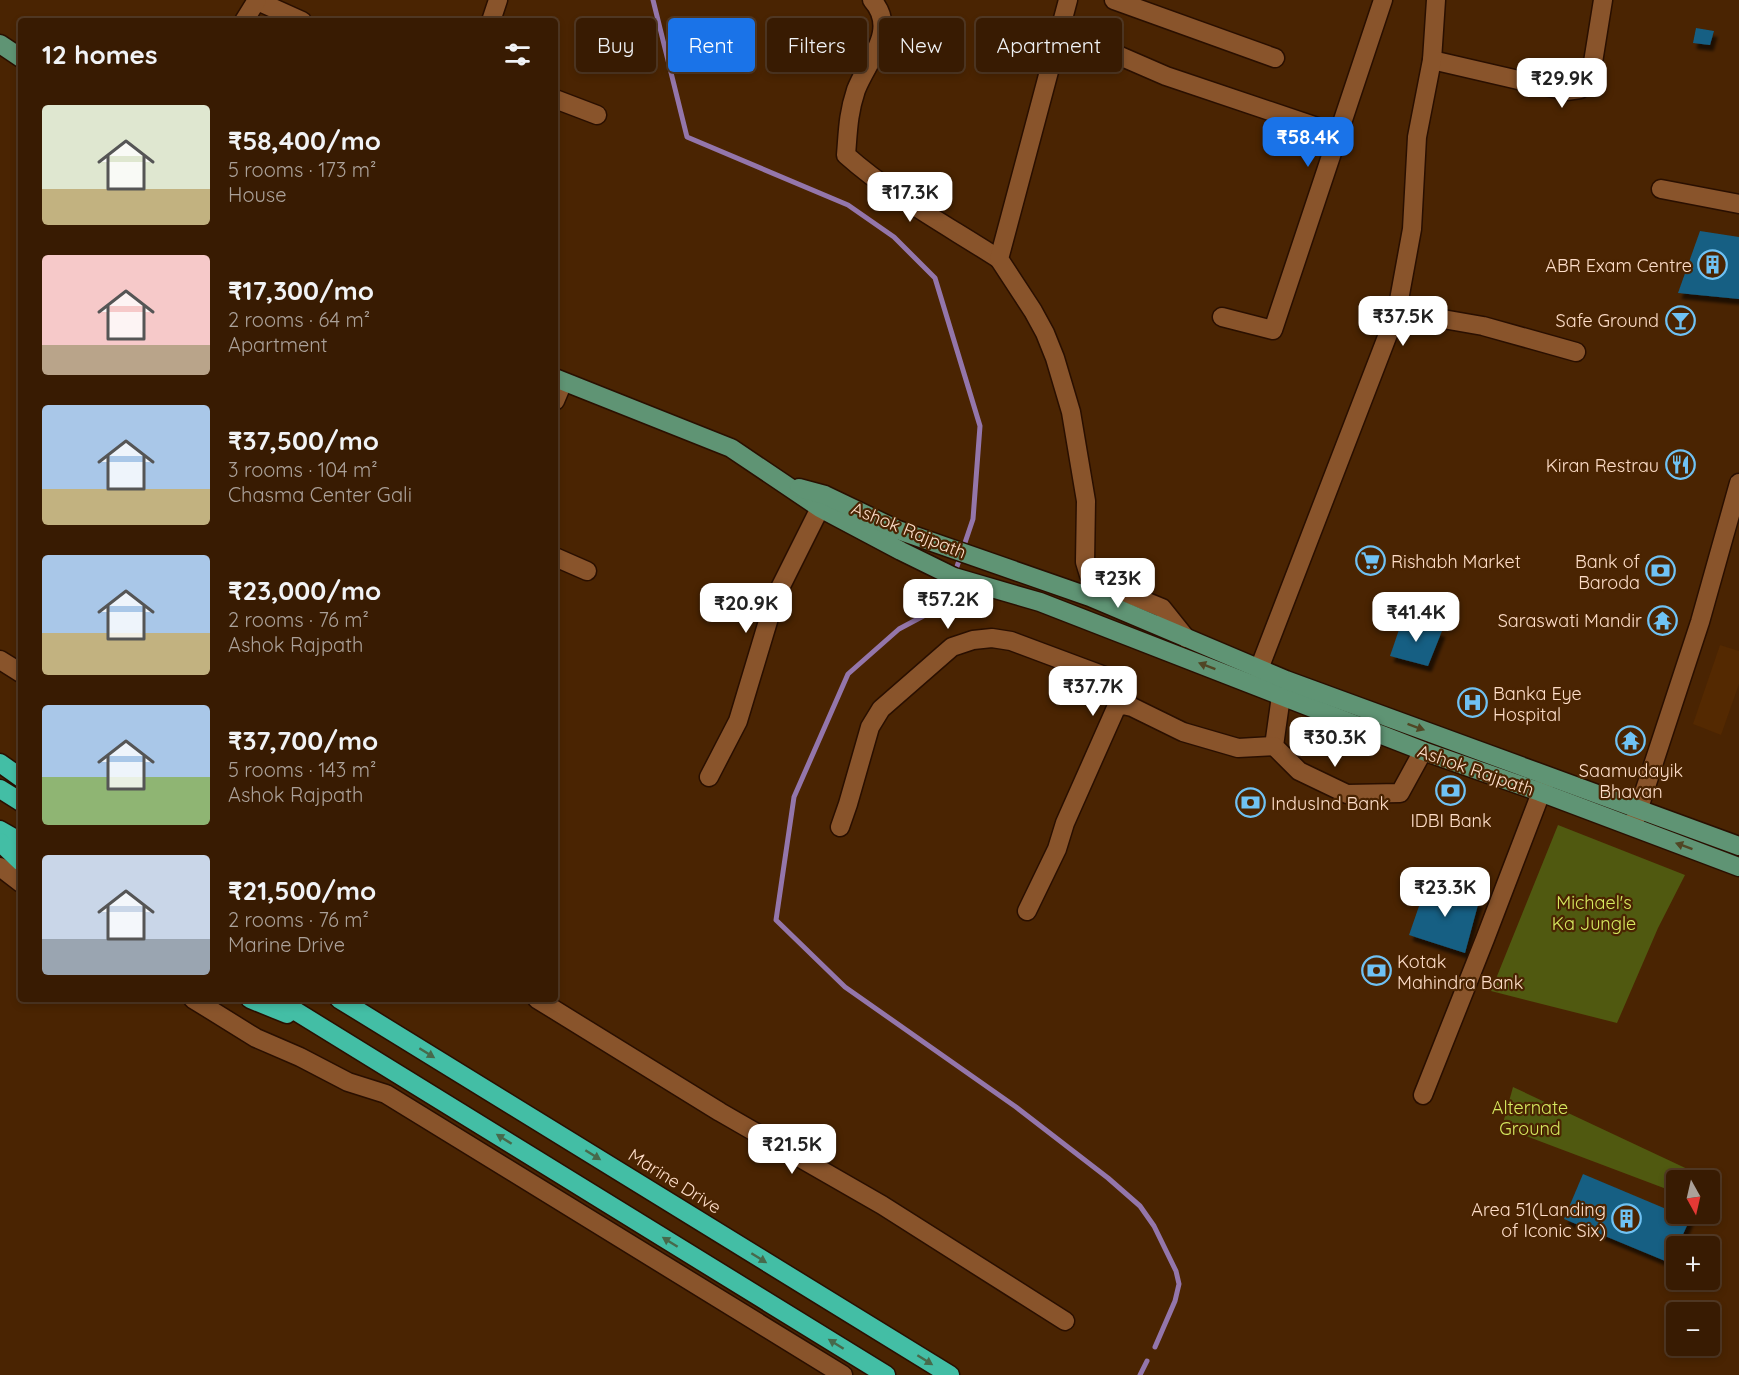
<!DOCTYPE html>
<html lang="en">
<head>
<meta charset="utf-8">
<style>
  body { margin:0; font-family:Quicksand,sans-serif; background:#432811; color:#f1f3f6; height:100vh; display:flex; flex-direction:column; font-size:22px; white-space:nowrap }
  * { box-sizing:border-box; margin:0 }
  p { font-size:20px; color:#aba199 }
  .icon { flex:none; width:33px; height:33px; fill:none; stroke:currentColor; stroke-width:2; stroke-linecap:round; stroke-linejoin:round }
  .map { position:relative; flex:1; overflow:hidden }
  .details { position:absolute; left:18px; top:18px; width:540px; height:984px; display:flex; flex-direction:column; background:#381b02; border-radius:6px; box-shadow:0 3px 9px #0003,0 0 0 2px #523924 }
  .details>* { flex:none }
  .guide { position:absolute; left:576px; top:18px; width:570px; height:54px; display:flex; gap:12px }
  .needle { width:39px; rotate:172deg }
  .tools { position:absolute; left:1666px; top:1170px; display:grid; gap:12px }
  .tools a { display:grid; place-items:center; width:54px; height:54px; border-radius:6px; background:#381b02; box-shadow:0 3px 9px #0003,0 0 0 2px #523924; font-size:30px }
  .price { position:absolute; translate:-50% -51px; padding:0 14px; border-radius:12px; background:#fff; color:#222; font-size:20px; line-height:39px; filter:drop-shadow(0 2px 3px #0008) }
  .price::after { content:''; position:absolute; left:50%; top:36px; width:18px; height:14px; margin-left:-9px; background:inherit; clip-path:polygon(0 0,100% 0,50% 100%) }
  .price.active { background:#1a73e8; color:#fff }
  ul { padding:0; list-style:none }
  li { display:flex; align-items:center; gap:18px; height:150px; padding:0 24px }
  li span { display:grid; place-items:center; flex:none; width:168px; height:120px; border-radius:6px; color:#555 }
  li>.icon { margin-inline-start:auto }
  span .icon { width:72px; height:72px; fill:#fffc; stroke-width:1 }
  li b { font-size:26px }
  h2 { display:flex; justify-content:space-between; align-items:center; height:72px; padding:0 24px; font-size:26px }
  .tag { padding:0 21px; border-radius:6px; background:#381b02; box-shadow:0 3px 9px #0003,0 0 0 2px #523924; font-size:21px; line-height:54px }
  .tag.active { background:#1a73e8; color:#fff }
  .map>svg:first-child { display:block }
</style>
</head>
<body>
<div class="map">
<svg width="1739" height="1375" viewBox="0 0 1739 1375">
  <defs>
    <filter id="shadow"><feDropShadow dx="3.5" dy="6" stdDeviation="1.5" flood-color="#0009"/></filter>
  </defs>
  <rect width="100%" height="100%" fill="#4a2402"/>
  <!-- built -->
  <polygon fill="#542901" points="1720,645 1739,651 1739,684 1721,735 1693,724"/>
  <!-- green -->
  <g fill="#505910">
    <polygon points="1558,825 1685,875 1658,928 1617,1023 1491,991"/>
    <polygon points="1513,1087 1696,1173 1692,1180 1677,1180 1677,1193 1502,1127"/>
  </g>
  <g fill="none" stroke-linecap="round" stroke-linejoin="round">
    <!-- stream -->
    <g stroke="#9476ab" stroke-width="5">
      <polyline points="653,0 687,137 848,205 894,237 935,278 980,426 973,519 944,605 899,629 848,674 794,797 776,920 845,987 1016,1107 1108,1178 1140,1206 1154,1226 1176,1271 1179,1284 1175,1301 1155,1347"/>
      <polyline points="1140,1375 1147,1361"/>
    </g>
  </g>
  <!-- building -->
  <g fill="#155e83" filter="url(#shadow)">
    <polygon points="1696,28 1714,31 1710,45 1693,43"/>
    <polygon points="1700,231 1739,237 1739,299 1678,293"/>
    <polygon points="1403,618 1442,631 1428,666 1390,656"/>
    <polygon points="1427,883 1479,901 1465,953 1409,935"/>
    <polygon points="1583,1174 1690,1219 1670,1263 1564,1219"/>
  </g>
  <g fill="none" stroke-linecap="round" stroke-linejoin="round">
    <defs>
      <g id="minor">
        <polyline points="261,0 262,3 302,21"/>
        <path d="M 872,0 C 899,30 867,61 856,90 C 848,114 848,131 846,155 C 892,196 948,226 999,259"/>
        <polyline points="1068,0 999,259 1033,311 1045,333 1055,358 1071,412 1086,501 1085,562 1089,575 1098,582 1162,608 1186,638"/>
        <polyline points="1114,0 1275,58"/>
        <polyline points="244,21 257,0"/>
        <polyline points="491,21 498,0"/>
        <polyline points="1060,30 1166,76 1338,134"/>
        <polyline points="1432,60 1566,91 1580,89 1590,81 1603,0"/>
        <polyline points="555,99 597,115"/>
        <polyline points="1661,189 1739,204"/>
        <polyline points="1397,311 1483,326 1576,352"/>
        <polyline points="1222,317 1273,330 1383,0"/>
        <polyline points="555,401 563,382"/>
        <polyline points="555,557 587,571"/>
        <polyline points="0,660 21,673"/>
        <polyline points="1259,669 1397,311 1412,229 1417,137 1432,60 1436,0"/>
        <polyline points="1285,683 1281,696 1274,746 1299,771 1347,794 1400,793 1423,751"/>
        <polyline points="709,777 738,721 775,598 820,508"/>
        <polyline points="1634,823 1700,622 1739,483"/>
        <polyline points="840,827 848,804 870,727 881,709 952,647 973,640 992,638 1011,641 1118,681 1125,693 1123,705"/>
        <polyline points="0,867 21,883"/>
        <polyline points="1027,911 1057,849 1065,823 1116,708 1123,705 1132,707 1183,732 1238,748 1274,746"/>
        <polyline points="193,999 256,1038 300,1057 348,1082 386,1094 843,1375"/>
        <polyline points="537,999 720,1112 882,1205 1065,1321"/>
        <polyline points="1423,1095 1485,939 1547,777"/>
      </g>
      <g id="major">
        <polyline points="0,44 21,58"/>
        <polyline points="555,378 731,448 820,508 901,551 954,577 1040,602 1423,751 1540,792 1739,867"/>
        <polyline points="799,488 825,495 898,530 1090,597 1286,680 1739,846"/>
      </g>
      <g id="highway">
        <polyline points="0,763 21,778"/>
        <polyline points="0,789 21,802"/>
        <polyline points="0,830 21,842"/>
        <polyline points="0,842 21,862"/>
        <polyline points="250,999 287,1014"/>
        <polyline points="276,999 886,1375"/>
        <polyline points="339,999 950,1375"/>
      </g>
    </defs>
    <!-- minor casing -->
    <use href="#minor" stroke="#290f00" stroke-width="21"/>
    <!-- major casing -->
    <use href="#major" stroke="#290f00" stroke-width="21"/>
    <!-- highway casing -->
    <use href="#highway" stroke="#290f00" stroke-width="21"/>
    <!-- minor -->
    <use href="#minor" stroke="#89542b" stroke-width="18"/>
    <!-- major -->
    <use href="#major" stroke="#5f9474" stroke-width="18"/>
    <!-- highway -->
    <use href="#highway" stroke="#43bea5" stroke-width="18"/>
  </g>
  <!-- one-way arrows -->
  <defs><path id="oneway-solid" d="M-6-.8H1V-3.2L6.5 0L1 3.2V.8H-6Z" transform="scale(1.5)"/></defs>
  <g fill="#504624">
    <use href="#oneway-solid" transform="translate(1207 666) rotate(-159)"/>
    <use href="#oneway-solid" transform="translate(1416 727) rotate(20)"/>
    <use href="#oneway-solid" transform="translate(1684 846) rotate(-160)"/>
  </g>
  <g fill="#47694b">
    <use href="#oneway-solid" transform="translate(427 1053) rotate(32)"/>
    <use href="#oneway-solid" transform="translate(504 1139) rotate(-148)"/>
    <use href="#oneway-solid" transform="translate(593 1155) rotate(32)"/>
    <use href="#oneway-solid" transform="translate(670 1242) rotate(-148)"/>
    <use href="#oneway-solid" transform="translate(759 1258) rotate(32)"/>
    <use href="#oneway-solid" transform="translate(836 1344) rotate(-148)"/>
    <use href="#oneway-solid" transform="translate(925 1360) rotate(32)"/>
  </g>
  <!-- icons -->
  <defs>
    <symbol id="building-ring" viewBox="-11 -11 22 22"><circle r="9.5" fill="#4a2402" stroke="#6fc2f4" stroke-width="1.5"/><path d="M-4-6H4V6H1V3H-1V6H-4ZM-2.5-4.3h1.7v1.8h-1.7ZM.8-4.3h1.7v1.8H.8ZM-2.5-1h1.7V.8h-1.7ZM.8-1h1.7V.8H.8Z" fill="#6fc2f4"/></symbol>
    <symbol id="bar-ring" viewBox="-11 -11 22 22"><circle r="9.5" fill="#4a2402" stroke="#6fc2f4" stroke-width="1.5"/><path d="M-6-5H6L.8 .8V4.5H3.5V6h-7V4.5H-.8V.8Z" fill="#6fc2f4"/></symbol>
    <symbol id="restaurant-ring" viewBox="-11 -11 22 22"><circle r="9.5" fill="#4a2402" stroke="#6fc2f4" stroke-width="1.5"/><path d="M-5-6h1v4h1v-4h1v4h1v-4h1v5L-1.5 .5V6h-2V.5L-5-1ZM5-6V6H3V1.5H1.5Q1.5-4 5-6Z" fill="#6fc2f4"/></symbol>
    <symbol id="supermarket-ring" viewBox="-11 -11 22 22"><circle r="9.5" fill="#4a2402" stroke="#6fc2f4" stroke-width="1.5"/><path d="M-6-5.5h2.5l.6 2H6L4.5 2H-2.5L-4.4-4H-6ZM-1.5 3.2a1.3 1.3 0 1 0 .1 0ZM3 3.2a1.3 1.3 0 1 0 .1 0Z" fill="#6fc2f4"/></symbol>
    <symbol id="bank-ring" viewBox="-11 -11 22 22"><circle r="9.5" fill="#4a2402" stroke="#6fc2f4" stroke-width="1.5"/><path d="M-6-4H6V4H-6ZM0-2.3a2.3 2.3 0 1 0 0 4.6a2.3 2.3 0 1 0 0-4.6Z" fill="#6fc2f4"/></symbol>
    <symbol id="temple-ring" viewBox="-11 -11 22 22"><circle r="9.5" fill="#4a2402" stroke="#6fc2f4" stroke-width="1.5"/><path d="M0-6L5-2H3V0L6.5 2.5H4V6H1.5V3h-3V6H-4V2.5H-6.5L-3 0V-2H-5Z" fill="#6fc2f4"/></symbol>
    <symbol id="hospital-ring" viewBox="-11 -11 22 22"><circle r="9.5" fill="#4a2402" stroke="#6fc2f4" stroke-width="1.5"/><path d="M-5-5h3v3.5h4V-5h3V5h-3V1.5h-4V5h-3Z" fill="#6fc2f4"/></symbol>
  </defs>
  <g fill-rule="evenodd">
    <use href="#building-ring" x="1696" y="248" width="33" height="33"/>
    <use href="#bar-ring" x="1664" y="304" width="33" height="33"/>
    <use href="#restaurant-ring" x="1664" y="448" width="33" height="33"/>
    <use href="#supermarket-ring" x="1354" y="544" width="33" height="33"/>
    <use href="#bank-ring" x="1644" y="554" width="33" height="33"/>
    <use href="#temple-ring" x="1646" y="604" width="33" height="33"/>
    <use href="#hospital-ring" x="1456" y="686" width="33" height="33"/>
    <use href="#temple-ring" x="1614" y="724" width="33" height="33"/>
    <use href="#bank-ring" x="1434" y="774" width="33" height="33"/>
    <use href="#bank-ring" x="1234" y="786" width="33" height="33"/>
    <use href="#bank-ring" x="1360" y="954" width="33" height="33"/>
    <use href="#building-ring" x="1610" y="1202" width="33" height="33"/>
  </g>
  <g text-anchor="middle" dominant-baseline="central" stroke-width="4.5" stroke-linejoin="round" paint-order="stroke">
    <!-- poi labels -->
    <g font-size="18" fill="#fedec9" stroke="#4a2402" text-anchor="end">
      <text x="1692" y="265">ABR Exam Centre</text>
      <text x="1659" y="320">Safe Ground</text>
      <text x="1659" y="465">Kiran Restrau</text>
      <text x="1391" y="561" text-anchor="start">Rishabh Market</text>
      <text x="1640" y="561">Bank of<tspan x="1640" dy="21">Baroda</tspan></text>
      <text x="1642" y="620">Saraswati Mandir</text>
      <text x="1493" y="693" text-anchor="start">Banka Eye<tspan x="1493" dy="21">Hospital</tspan></text>
      <text x="1631" y="770" text-anchor="middle">Saamudayik<tspan x="1631" dy="21">Bhavan</tspan></text>
      <text x="1271" y="803" text-anchor="start">IndusInd Bank</text>
      <text x="1451" y="820" text-anchor="middle">IDBI Bank</text>
      <text x="1397" y="961" text-anchor="start">Kotak<tspan x="1397" dy="21">Mahindra Bank</tspan></text>
      <text x="1606" y="1209">Area 51(Landing<tspan x="1606" dy="21">of Iconic Six)</tspan></text>
    </g>
    <!-- street labels -->
    <g font-size="18" fill="#fedec9" stroke="#4a2402">
      <text transform="translate(909 530) rotate(22)">Ashok Rajpath</text>
      <text transform="translate(1476 770) rotate(19)">Ashok Rajpath</text>
      <text transform="translate(675 1181) rotate(32)">Marine Drive</text>
    </g>
    <!-- park labels -->
    <g font-size="18" fill="#d7ea60" stroke="#4a2402">
      <text x="1594" y="902">Michael's<tspan x="1594" dy="21">Ka Jungle</tspan></text>
      <text x="1530" y="1107">Alternate<tspan x="1530" dy="21">Ground</tspan></text>
    </g>
  </g>
</svg>
<div class="tools">
<a><svg class="needle" viewBox="-14 -14 28 28"><path d="M0-13l5 13h-10z" fill="#e53935"/><path d="M0 13l5-13h-10z" fill="#aba199"/></svg></a>
<a>+</a>
<a>−</a>
</div>
<b class="price" style="left:1562px;top:109px">₹29.9K</b>
<b class="price active" style="left:1308px;top:168px">₹58.4K</b>
<b class="price" style="left:910px;top:223px">₹17.3K</b>
<b class="price" style="left:1403px;top:347px">₹37.5K</b>
<b class="price" style="left:1118px;top:609px">₹23K</b>
<b class="price" style="left:948px;top:630px">₹57.2K</b>
<b class="price" style="left:746px;top:634px">₹20.9K</b>
<b class="price" style="left:1416px;top:643px">₹41.4K</b>
<b class="price" style="left:1093px;top:717px">₹37.7K</b>
<b class="price" style="left:1335px;top:768px">₹30.3K</b>
<b class="price" style="left:1445px;top:918px">₹23.3K</b>
<b class="price" style="left:792px;top:1175px">₹21.5K</b>
<div class="guide">
<a class="tag">Buy</a>
<a class="tag active">Rent</a>
<a class="tag">Filters</a>
<a class="tag">New</a>
<a class="tag">Apartment</a>
</div>
<section class="details">
<h2>12 homes<svg class="icon" aria-label="filters" viewBox="0 0 24 24"><path d="M4 7h16M4 17h16"/><circle cx="9" cy="7" r="2"/><circle cx="15" cy="17" r="2"/></svg></h2>
<ul>
<li><span style="background:linear-gradient(#dfe7d0 70%,#c2b280 0)"><svg class="icon" aria-label="home" viewBox="0 0 24 24"><path d="M3 11l9-7 9 7M6 9v11h12V9"/></svg></span><div><b>₹58,400/mo</b><p>5 rooms · 173 m²</p><p>House</p></div></li>
<li><span style="background:linear-gradient(#f6c9c9 75%,#b9a48a 0)"><svg class="icon" aria-label="home" viewBox="0 0 24 24"><path d="M3 11l9-7 9 7M6 9v11h12V9"/></svg></span><div><b>₹17,300/mo</b><p>2 rooms · 64 m²</p><p>Apartment</p></div></li>
<li><span style="background:linear-gradient(#a9c7e8 70%,#c2b280 0)"><svg class="icon" aria-label="home" viewBox="0 0 24 24"><path d="M3 11l9-7 9 7M6 9v11h12V9"/></svg></span><div><b>₹37,500/mo</b><p>3 rooms · 104 m²</p><p>Chasma Center Gali</p></div></li>
<li><span style="background:linear-gradient(#a9c7e8 65%,#c2b280 0)"><svg class="icon" aria-label="home" viewBox="0 0 24 24"><path d="M3 11l9-7 9 7M6 9v11h12V9"/></svg></span><div><b>₹23,000/mo</b><p>2 rooms · 76 m²</p><p>Ashok Rajpath</p></div></li>
<li><span style="background:linear-gradient(#a9c7e8 60%,#8fb573 0)"><svg class="icon" aria-label="home" viewBox="0 0 24 24"><path d="M3 11l9-7 9 7M6 9v11h12V9"/></svg></span><div><b>₹37,700/mo</b><p>5 rooms · 143 m²</p><p>Ashok Rajpath</p></div></li>
<li><span style="background:linear-gradient(#c9d6e8 70%,#9aa5b1 0)"><svg class="icon" aria-label="home" viewBox="0 0 24 24"><path d="M3 11l9-7 9 7M6 9v11h12V9"/></svg></span><div><b>₹21,500/mo</b><p>2 rooms · 76 m²</p><p>Marine Drive</p></div></li>
</ul>
</section>
</div>
</body>
</html>
